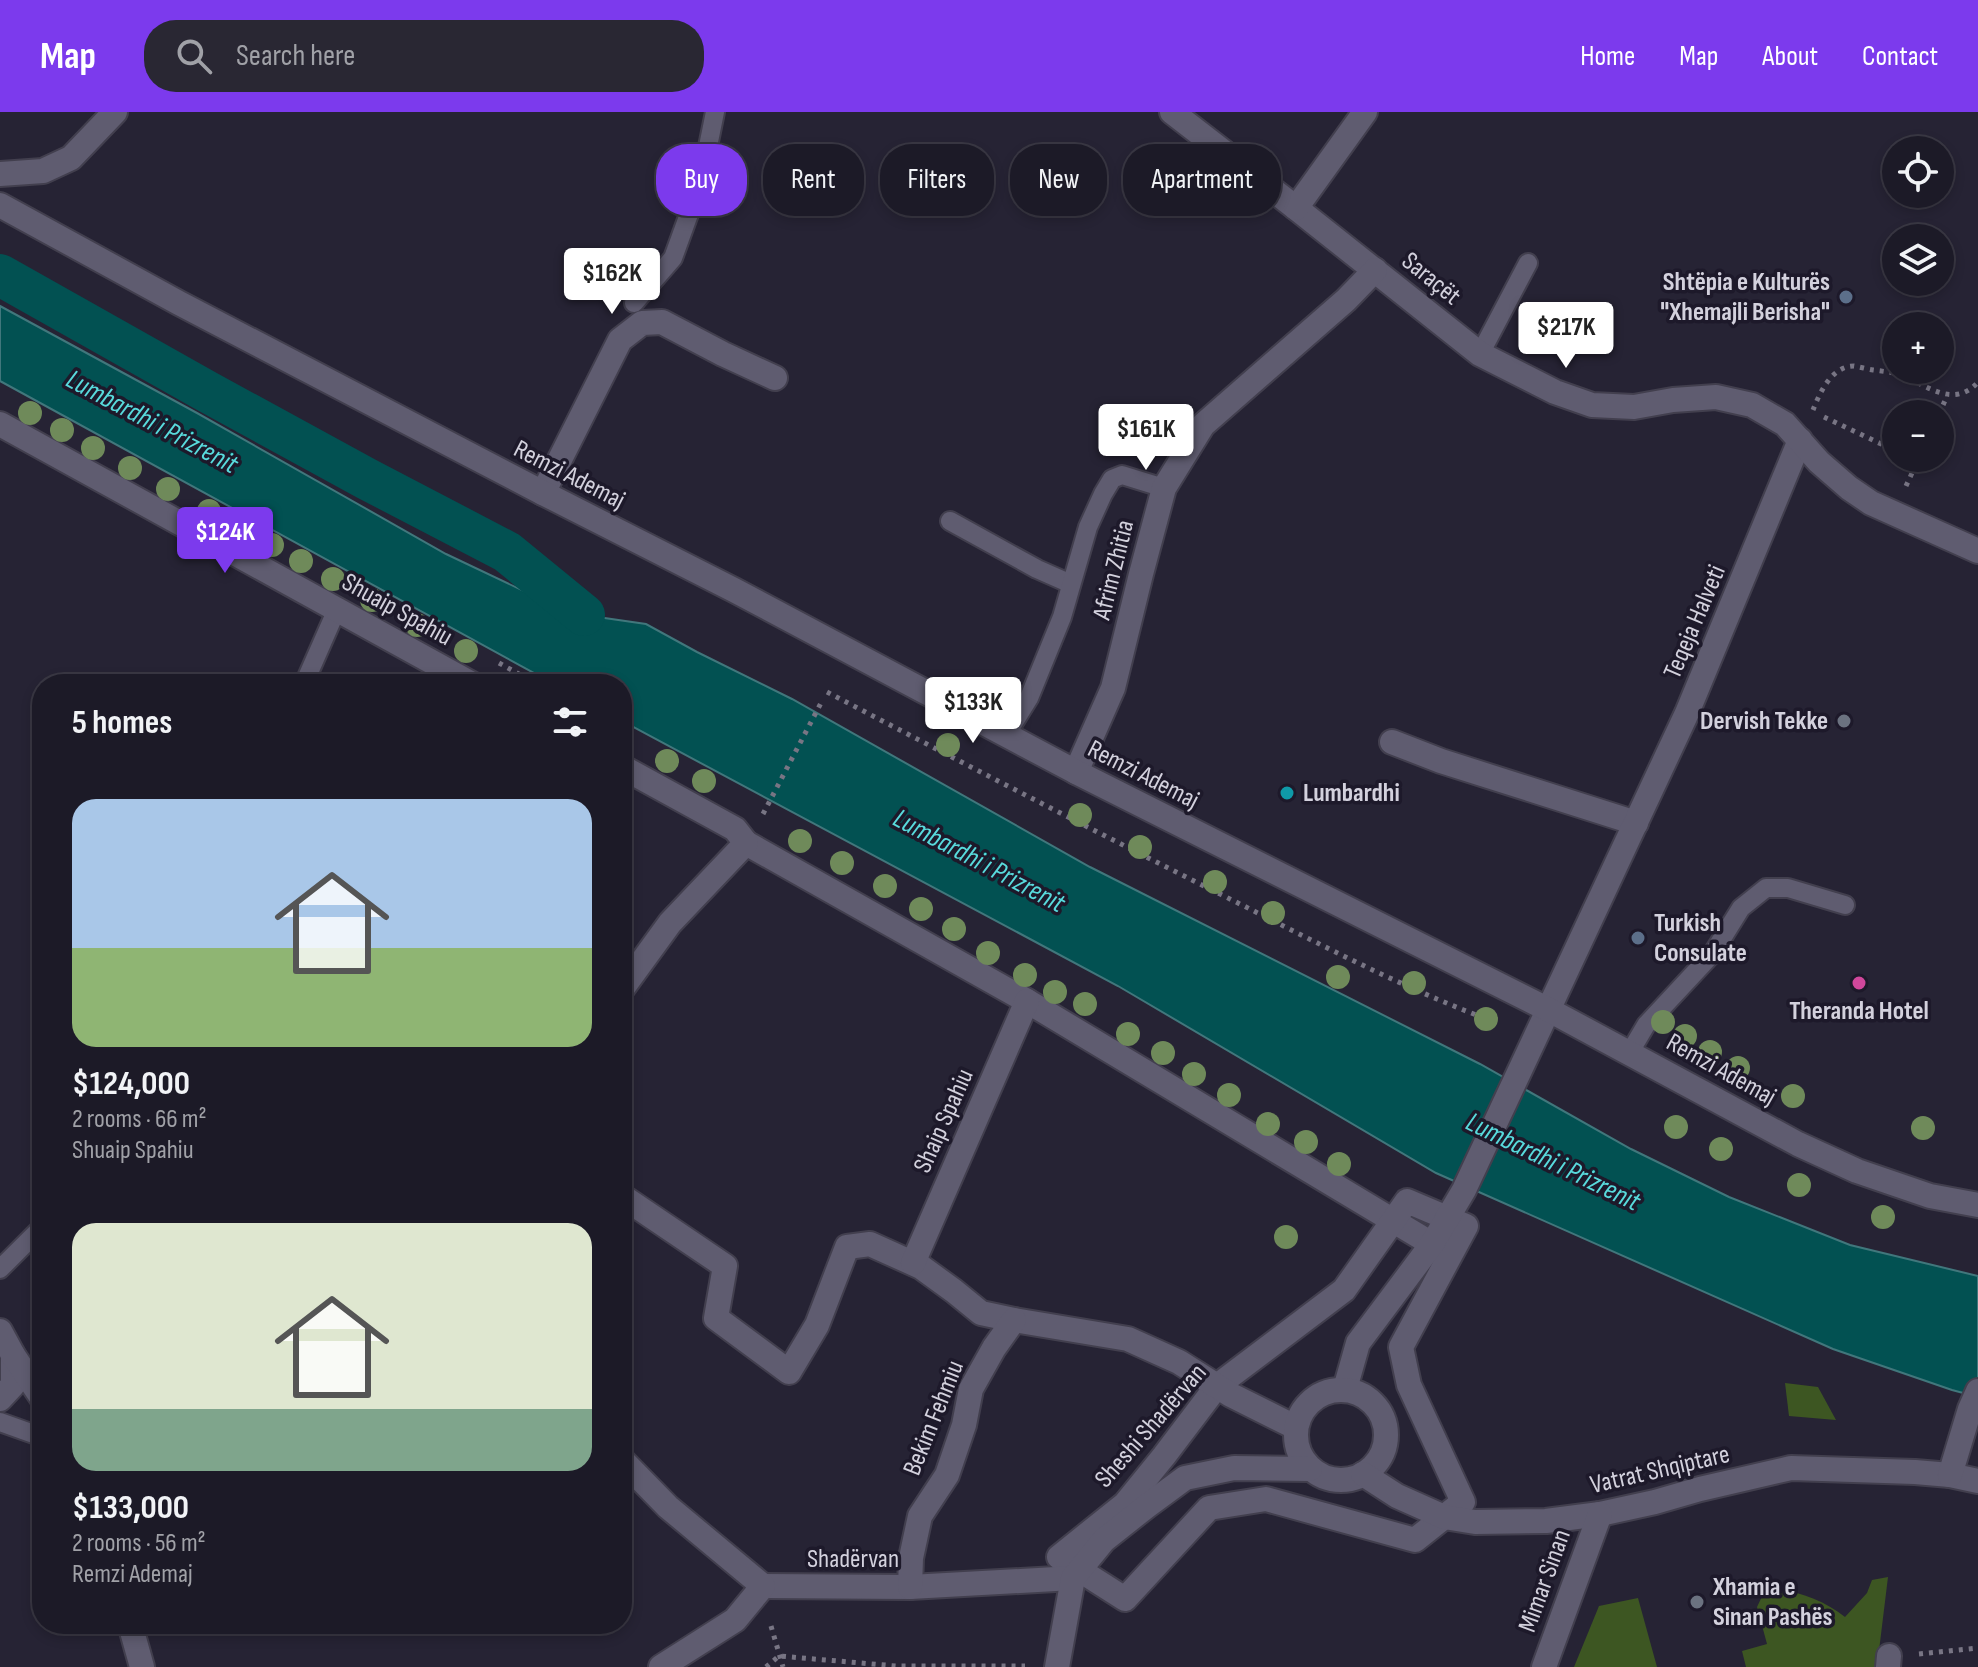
<!DOCTYPE html>
<html lang="en">
<head>
<meta charset="utf-8">
<style>
  body { margin:0; font-family:"Sofia Sans Condensed",sans-serif; background:#292733; color:#f1f3f6; height:100vh; display:flex; flex-direction:column; font-size:30px; white-space:nowrap }
  * { box-sizing:border-box; margin:0 }
  p { font-size:26px; color:#a0a1a7 }
  .icon { flex:none; width:44px; height:44px; fill:none; stroke:currentColor; stroke-width:2; stroke-linecap:round; stroke-linejoin:round }
  .map { position:relative; flex:1; overflow:hidden }
  .side { position:absolute; left:32px; top:562px; width:600px; height:960px; display:flex; flex-direction:column; background:#1c1a27; border-radius:32px; box-shadow:0 4px 12px #0003,0 0 0 2px #3a3844 }
  .side>* { flex:none }
  .hud { position:absolute; left:656px; top:32px; width:760px; height:72px; display:flex; gap:16px }
  .fabs { position:absolute; left:1882px; top:24px; display:grid; gap:16px }
  .fabs a { display:grid; place-items:center; width:72px; height:72px; border-radius:50%; background:#1c1a27; box-shadow:0 4px 12px #0003,0 0 0 2px #3a3844; font-size:40px }
  .price { position:absolute; translate:-50% -68px; padding:0 18px; border-radius:8px; background:#fff; color:#222; font-size:26px; line-height:52px; filter:drop-shadow(0 2px 4px #0008) }
  .price::after { content:''; position:absolute; left:50%; top:48px; width:24px; height:18px; margin-left:-12px; background:inherit; clip-path:polygon(0 0,100% 0,50% 100%) }
  .price.active { background:#7c3aed; color:#fff }
  ul { padding:0; list-style:none }
  li { display:grid; align-content:center; gap:16px; height:424px; padding:0 40px }
  li span { display:grid; place-items:center; height:248px; border-radius:24px; color:#555 }
  li>.icon { margin-inline-start:auto }
  span .icon { width:144px; height:144px; fill:#fffc; stroke-width:1 }
  li b { font-size:34px }
  h2 { display:flex; justify-content:space-between; align-items:center; height:96px; padding:0 40px; font-size:34px }
  .chip { padding:0 28px; border-radius:32px; background:#1c1a27; box-shadow:0 4px 12px #0003,0 0 0 2px #3a3844; font-size:28px; line-height:72px }
  .chip.active { background:#7c3aed; color:#fff }
  header { display:flex; align-items:center; gap:48px; box-sizing:border-box; height:112px; padding:0 40px; background:#7c3aed; color:#fff }
  header strong { font-size:38px }
  nav { display:flex; gap:44px; margin-inline-start:auto; font-size:28px }
  .search { width:560px; height:72px; background:#292733; display:flex; align-items:center; gap:20px; box-sizing:border-box; padding:0 28px; border-radius:32px; color:#a0a1a7; font-size:30px }
  .map>svg:first-child { display:block }
</style>
</head>
<body>
<header>
<strong>Map</strong>
<div class="search"><svg class="icon" aria-label="search" viewBox="0 0 24 24"><circle cx="10" cy="10" r="6"/><path d="M15 15l6 6"/></svg>Search here</div>
<nav><a>Home</a><a>Map</a><a>About</a><a>Contact</a></nav>
</header>
<div class="map">
<svg width="1978" height="1555" viewBox="0 0 1978 1555">
  <rect width="100%" height="100%" fill="#262334"/>
  <!-- green -->
  <g fill="#3d5622">
    <polygon points="1785,1271 1818,1275 1836,1308 1789,1304"/>
    <path d="M 1888,1465 L 1877,1555 L 1746,1555 L 1742,1539 L 1767,1532 L 1757,1495 L 1766,1476 C 1793,1477 1824,1488 1845,1505 L 1867,1481 L 1872,1468 Z"/>
    <polygon points="1638,1486 1657,1555 1574,1555 1599,1494"/>
  </g>
  <!-- water -->
  <polygon fill="#025152" stroke="#41777c" stroke-width="2" points="0,194 197,301 446,442 570,501 646,512 697,540 792,587 1090,755 1480,952 1631,1037 1729,1085 1850,1133 1978,1164 1978,1285 1952,1278 1833,1237 1436,1061 1118,874 622,609 622,572 554,572 0,269"/>
  <g fill="none" stroke-linecap="round" stroke-linejoin="round">
    <!-- canal -->
    <polyline stroke="#025152" stroke-width="42" points="0,163 206,279 367,367 507,440 584,503"/>
    <defs>
      <g id="service">
        <polyline points="634,191 673,146 701,69 715,0"/>
        <polyline points="1480,242 1528,151"/>
        <polyline points="950,409 1037,457 1071,472"/>
        <polyline points="304,572 337,497"/>
        <polyline points="1006,623 1029,586 1062,505 1088,415 1103,382 1112,367 1122,363 1164,376"/>
        <polyline points="1630,940 1646,913 1713,841 1741,796 1766,776 1788,776 1845,793"/>
        <polyline points="0,1157 42,1115"/>
        <polyline points="0,1310 42,1325"/>
      </g>
      <g id="pedestrian">
        <polyline points="1392,630 1441,649 1636,711"/>
        <polyline points="746,731 1027,889 1432,1132"/>
        <polygon points="1407,1089 1466,1114 1401,1235 1409,1273 1463,1390 1415,1428 1266,1387 1209,1396 1125,1487 1059,1445 1125,1392 1164,1344 1217,1274 1344,1178"/>
        <polyline points="622,1093 626,1087 725,1154 716,1206 789,1260 817,1213 847,1135 870,1132 921,1155 954,1179 981,1201 1014,1208 1128,1227 1179,1250 1231,1283 1295,1315"/>
        <polyline points="913,1151 1027,889"/>
        <polyline points="1345,1277 1358,1231 1432,1132 1464,1078 1687,601 1800,328"/>
        <circle cx="1341" cy="1323" r="45"/>
        <polyline points="1363,1362 1397,1384 1444,1405 1475,1410 1546,1409 1600,1402 1655,1390 1700,1377 1791,1356 1915,1360 1950,1363 1978,1369"/>
        <polyline points="1950,1363 1970,1297 1978,1279"/>
        <polyline points="763,1474 910,1475 1073,1466"/>
        <polyline points="910,1475 911,1446 920,1404 947,1363 964,1313 971,1277 994,1236 1014,1208"/>
        <polyline points="1057,1555 1073,1466 1104,1428 1147,1394 1185,1366 1234,1356 1310,1357"/>
        <polyline points="1544,1555 1600,1402"/>
      </g>
      <g id="minor">
        <polyline points="1172,0 1296,96 1480,242 1555,280 1592,293 1634,295 1673,288 1716,285 1752,293 1785,312 1819,350 1849,376 1871,391 1978,439"/>
        <polyline points="0,62 43,59 71,46 115,0"/>
        <polyline points="1296,96 1365,0"/>
        <polyline points="0,312 472,572"/>
        <polyline points="543,381 620,228 642,211 662,210 723,242 775,266"/>
        <polyline points="622,655 735,717 746,731 670,811 622,877"/>
        <polyline points="1076,660 1113,576 1141,462 1164,376 1203,313 1346,188 1375,158"/>
        <polyline points="0,1287 13,1273 13,1243"/>
        <polyline points="622,1348 668,1395 763,1474 735,1508 661,1555"/>
        <polyline points="1888,1555 1889,1544"/>
      </g>
      <g id="tertiary">
        <polyline points="0,1219 13,1243 42,1286"/>
        <polyline points="130,1512 142,1555"/>
      </g>
      <polyline id="secondary" points="0,93 179,191 543,381 734,478 1076,660 1549,898 1798,1032 1857,1059 1930,1084 1978,1093"/>
    </defs>
    <!-- service casing -->
    <use href="#service" stroke="#423f4e" stroke-width="22"/>
    <!-- pedestrian casing -->
    <use href="#pedestrian" stroke="#423f4e" stroke-width="28"/>
    <!-- minor casing -->
    <use href="#minor" stroke="#423f4e" stroke-width="28"/>
    <!-- tertiary casing -->
    <use href="#tertiary" stroke="#423f4e" stroke-width="28"/>
    <!-- secondary casing -->
    <use href="#secondary" stroke="#423f4e" stroke-width="28"/>
    <!-- path -->
    <g stroke="#787584" stroke-width="5" stroke-dasharray="4 6" stroke-linecap="butt">
      <path d="M 1813,298 C 1820,280 1832,254 1854,254 C 1860,255 1867,257 1873,258 C 1881,259 1890,260 1898,262 C 1926,272 1953,298 1978,270"/>
      <polyline points="1939,302 1947,284"/>
      <polyline points="1824,305 1896,339"/>
      <polyline points="1906,374 1919,346"/>
      <polyline points="499,551 537,572"/>
      <path d="M 827,580 C 959,649 1092,718 1226,785 C 1314,829 1402,876 1495,910"/>
      <polyline points="763,702 822,589"/>
      <polyline points="771,1514 783,1555"/>
      <polyline points="1919,1542 1978,1536"/>
      <polyline points="766,1555 779,1544 896,1554 1025,1554"/>
    </g>
    <!-- service -->
    <use href="#service" stroke="#5f5c70" stroke-width="18"/>
    <!-- pedestrian -->
    <use href="#pedestrian" stroke="#5f5c70" stroke-width="24"/>
    <!-- minor -->
    <use href="#minor" stroke="#5f5c70" stroke-width="24"/>
    <!-- tertiary -->
    <use href="#tertiary" stroke="#5f5c70" stroke-width="24"/>
    <!-- secondary -->
    <use href="#secondary" stroke="#5f5c70" stroke-width="24"/>
  </g>
  <!-- trees -->
  <g fill="#6f8a5a">
    <circle cx="30" cy="301" r="12"/>
    <circle cx="62" cy="318" r="12"/>
    <circle cx="93" cy="336" r="12"/>
    <circle cx="130" cy="356" r="12"/>
    <circle cx="168" cy="377" r="12"/>
    <circle cx="209" cy="399" r="12"/>
    <circle cx="242" cy="417" r="12"/>
    <circle cx="272" cy="433" r="12"/>
    <circle cx="301" cy="449" r="12"/>
    <circle cx="333" cy="467" r="12"/>
    <circle cx="372" cy="488" r="12"/>
    <circle cx="417" cy="513" r="12"/>
    <circle cx="466" cy="539" r="12"/>
    <circle cx="948" cy="633" r="12"/>
    <circle cx="667" cy="649" r="12"/>
    <circle cx="704" cy="669" r="12"/>
    <circle cx="1080" cy="703" r="12"/>
    <circle cx="800" cy="729" r="12"/>
    <circle cx="1140" cy="735" r="12"/>
    <circle cx="842" cy="751" r="12"/>
    <circle cx="1215" cy="770" r="12"/>
    <circle cx="885" cy="774" r="12"/>
    <circle cx="921" cy="797" r="12"/>
    <circle cx="1273" cy="801" r="12"/>
    <circle cx="954" cy="817" r="12"/>
    <circle cx="988" cy="841" r="12"/>
    <circle cx="1025" cy="863" r="12"/>
    <circle cx="1338" cy="865" r="12"/>
    <circle cx="1414" cy="871" r="12"/>
    <circle cx="1055" cy="880" r="12"/>
    <circle cx="1085" cy="892" r="12"/>
    <circle cx="1486" cy="907" r="12"/>
    <circle cx="1663" cy="910" r="12"/>
    <circle cx="1128" cy="922" r="12"/>
    <circle cx="1685" cy="924" r="12"/>
    <circle cx="1710" cy="940" r="12"/>
    <circle cx="1163" cy="941" r="12"/>
    <circle cx="1738" cy="956" r="12"/>
    <circle cx="1194" cy="962" r="12"/>
    <circle cx="1229" cy="983" r="12"/>
    <circle cx="1793" cy="984" r="12"/>
    <circle cx="1268" cy="1012" r="12"/>
    <circle cx="1676" cy="1015" r="12"/>
    <circle cx="1923" cy="1016" r="12"/>
    <circle cx="1306" cy="1030" r="12"/>
    <circle cx="1721" cy="1037" r="12"/>
    <circle cx="1339" cy="1052" r="12"/>
    <circle cx="1799" cy="1073" r="12"/>
    <circle cx="1883" cy="1105" r="12"/>
    <circle cx="1286" cy="1125" r="12"/>
  </g>
  <!-- markers -->
  <g fill="#5c6f8a" stroke="#1d192a" stroke-width="3">
    <circle cx="1846" cy="185" r="8"/>
    <circle cx="1638" cy="826" r="8"/>
  </g>
  <g fill="#6b7280" stroke="#1d192a" stroke-width="3">
    <circle cx="1844" cy="609" r="8"/>
    <circle cx="1697" cy="1490" r="8"/>
  </g>
  <circle fill="#0f9aa8" stroke="#1d192a" stroke-width="3" cx="1287" cy="681" r="8"/>
  <circle fill="#d1479c" stroke="#1d192a" stroke-width="3" cx="1859" cy="871" r="8"/>
  <g text-anchor="middle" dominant-baseline="central" stroke-width="7" stroke-linejoin="round" paint-order="stroke">
    <!-- street labels -->
    <g font-size="26" fill="#d3d1dd" stroke="#1d192a">
      <text transform="translate(1431 167) rotate(39)">Saraçët</text>
      <text transform="translate(569 363) rotate(27)">Remzi Ademaj</text>
      <text transform="translate(1114 458) rotate(-76)">Afrim Zhitia</text>
      <text transform="translate(397 498) rotate(29)">Shuaip Spahiu</text>
      <text transform="translate(1695 510) rotate(-67)">Teqeja Halveti</text>
      <text transform="translate(1143 663) rotate(27)">Remzi Ademaj</text>
      <text transform="translate(1721 958) rotate(29)">Remzi Ademaj</text>
      <text transform="translate(944 1009) rotate(-66)">Shaip Spahiu</text>
      <text transform="translate(934 1306) rotate(-68)">Bekim Fehmiu</text>
      <text transform="translate(1151 1314) rotate(-49)">Sheshi Shadërvan</text>
      <text transform="translate(1660 1358) rotate(-13)">Vatrat Shqiptare</text>
      <text x="853" y="1447">Shadërvan</text>
      <text transform="translate(1545 1469) rotate(-70)">Mimar Sinan</text>
    </g>
    <!-- poi labels -->
    <g font-size="26" font-weight="bold" fill="#d3d1dd" stroke="#1d192a" text-anchor="start">
      <text x="1830" y="170" text-anchor="end">Shtëpia e Kulturës<tspan x="1830" dy="30">"Xhemajli Berisha"</tspan></text>
      <text x="1828" y="609" text-anchor="end">Dervish Tekke</text>
      <text x="1303" y="681">Lumbardhi</text>
      <text x="1654" y="811">Turkish<tspan x="1654" dy="30">Consulate</tspan></text>
      <text x="1859" y="899" text-anchor="middle">Theranda Hotel</text>
      <text x="1713" y="1475">Xhamia e<tspan x="1713" dy="30">Sinan Pashës</tspan></text>
    </g>
    <!-- water labels -->
    <g font-size="28" font-style="italic" fill="#58dadc" stroke="#1d192a">
      <text transform="translate(152 310) rotate(28)">Lumbardhi i Prizrenit</text>
      <text transform="translate(979 749) rotate(28)">Lumbardhi i Prizrenit</text>
      <text transform="translate(1553 1050) rotate(26)">Lumbardhi i Prizrenit</text>
    </g>
  </g>
</svg>
<div class="fabs">
<a><svg class="icon" aria-label="locate" viewBox="0 0 24 24"><circle cx="12" cy="12" r="6"/><path d="M12 2v4M12 18v4M2 12h4M18 12h4"/></svg></a>
<a><svg class="icon" aria-label="layers" viewBox="0 0 24 24"><path d="M12 4l9 5-9 5-9-5zM3 14l9 5 9-5"/></svg></a>
<a>+</a>
<a>−</a>
</div>
<b class="price" style="left:612px;top:204px">$162K</b>
<b class="price" style="left:1566px;top:258px">$217K</b>
<b class="price" style="left:1146px;top:360px">$161K</b>
<b class="price active" style="left:225px;top:463px">$124K</b>
<b class="price" style="left:973px;top:633px">$133K</b>
<div class="hud">
<a class="chip active">Buy</a>
<a class="chip">Rent</a>
<a class="chip">Filters</a>
<a class="chip">New</a>
<a class="chip">Apartment</a>
</div>
<section class="side">
<h2>5 homes<svg class="icon" aria-label="filters" viewBox="0 0 24 24"><path d="M4 7h16M4 17h16"/><circle cx="9" cy="7" r="2"/><circle cx="15" cy="17" r="2"/></svg></h2>
<ul>
<li><span style="background:linear-gradient(#a9c7e8 60%,#8fb573 0)"><svg class="icon" aria-label="home" viewBox="0 0 24 24"><path d="M3 11l9-7 9 7M6 9v11h12V9"/></svg></span><div><b>$124,000</b><p>2 rooms · 66 m²</p><p>Shuaip Spahiu</p></div></li>
<li><span style="background:linear-gradient(#dfe7d0 75%,#7fa58c 0)"><svg class="icon" aria-label="home" viewBox="0 0 24 24"><path d="M3 11l9-7 9 7M6 9v11h12V9"/></svg></span><div><b>$133,000</b><p>2 rooms · 56 m²</p><p>Remzi Ademaj</p></div></li>
</ul>
</section>
</div>
</body>
</html>
